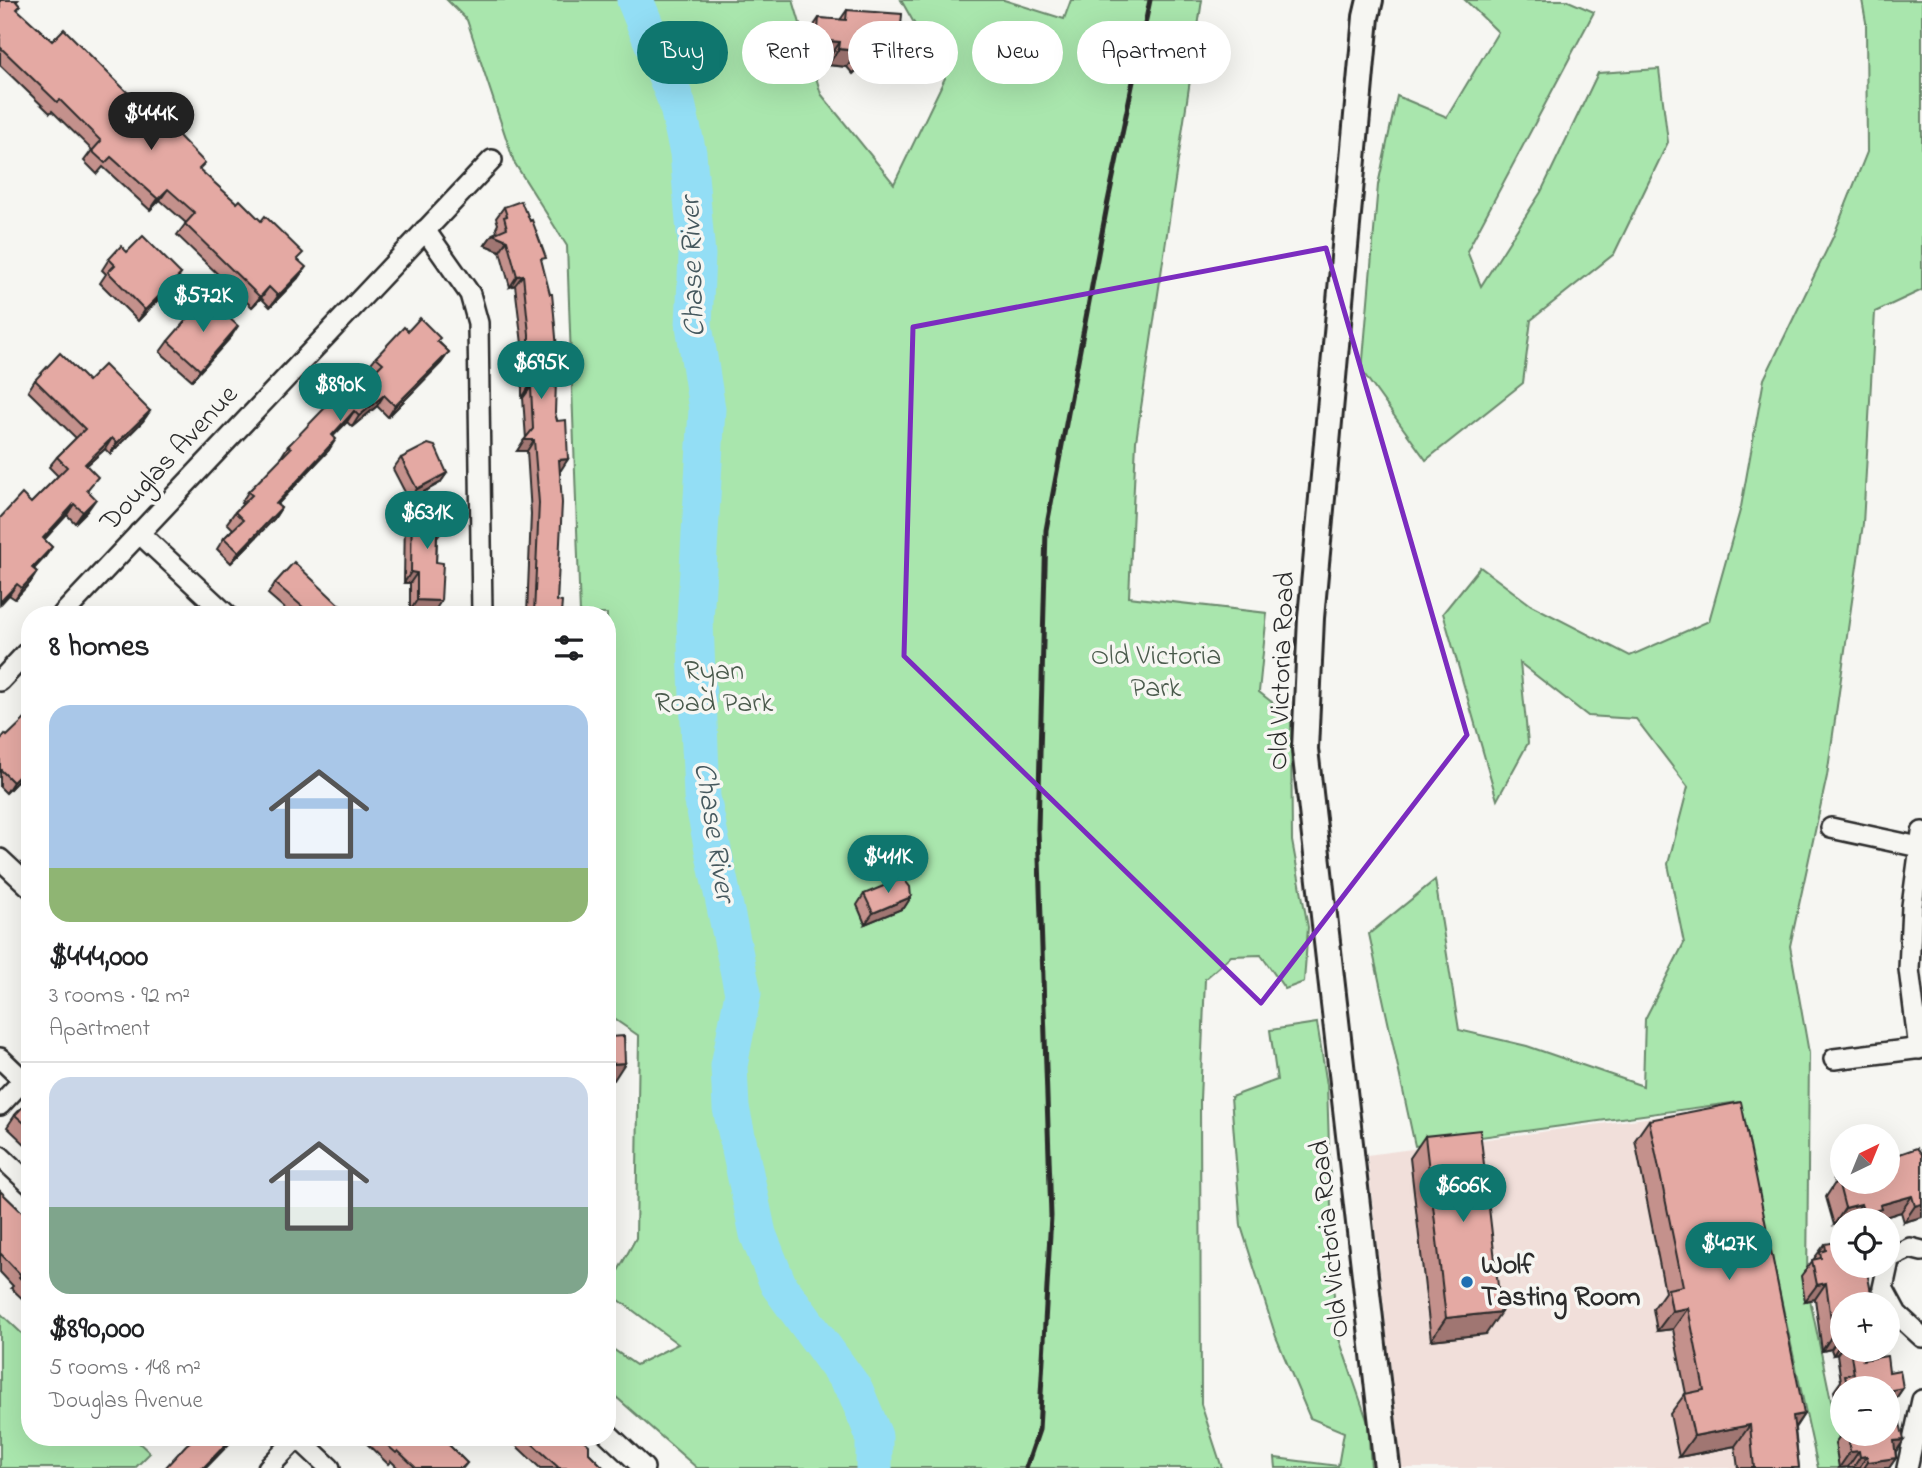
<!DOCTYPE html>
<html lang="en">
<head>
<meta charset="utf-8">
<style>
  body { margin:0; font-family:"Indie Flower",sans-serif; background:#f2f2f2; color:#202124; height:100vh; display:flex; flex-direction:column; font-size:26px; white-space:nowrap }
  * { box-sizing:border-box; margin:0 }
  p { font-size:23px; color:#757577 }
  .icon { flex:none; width:38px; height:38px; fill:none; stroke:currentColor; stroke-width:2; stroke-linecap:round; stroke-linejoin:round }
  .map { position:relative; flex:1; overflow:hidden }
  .sheet { position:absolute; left:21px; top:606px; width:595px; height:840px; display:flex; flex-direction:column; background:#fff; border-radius:28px; box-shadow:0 7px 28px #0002 }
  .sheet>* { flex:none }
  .top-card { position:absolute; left:637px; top:21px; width:665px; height:63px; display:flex; gap:14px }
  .needle { width:46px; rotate:43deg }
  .controls { position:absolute; left:1830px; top:1124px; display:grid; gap:14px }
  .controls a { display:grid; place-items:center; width:70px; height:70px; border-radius:50%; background:#fff; box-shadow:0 7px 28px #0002; font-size:35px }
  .price { position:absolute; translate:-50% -60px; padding:0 16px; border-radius:24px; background:#0f766e; color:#fff; font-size:23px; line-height:46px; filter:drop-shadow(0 2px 4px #0008) }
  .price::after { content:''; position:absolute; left:50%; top:42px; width:21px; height:16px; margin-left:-10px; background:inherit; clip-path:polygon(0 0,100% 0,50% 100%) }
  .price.current { background:#222; color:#fff }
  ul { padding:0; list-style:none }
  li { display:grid; align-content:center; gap:14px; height:371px; padding:0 28px }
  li+li { border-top:2px solid #e0e0e0 }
  li span { display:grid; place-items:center; height:217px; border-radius:21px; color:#555 }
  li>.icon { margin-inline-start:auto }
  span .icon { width:126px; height:126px; fill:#fffc; stroke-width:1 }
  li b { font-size:30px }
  h2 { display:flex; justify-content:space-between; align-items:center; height:84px; padding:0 28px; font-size:30px }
  .tag { padding:0 24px; border-radius:32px; background:#fff; box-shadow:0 7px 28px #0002; font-size:24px; line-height:63px }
  .tag.current { background:#0f766e; color:#fff }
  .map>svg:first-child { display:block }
</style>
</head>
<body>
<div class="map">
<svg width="1922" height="1468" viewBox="0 0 1922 1468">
  <rect width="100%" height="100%" fill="#f6f6f2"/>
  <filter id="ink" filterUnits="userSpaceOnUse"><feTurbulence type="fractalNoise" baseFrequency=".0143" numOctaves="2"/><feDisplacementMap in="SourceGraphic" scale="14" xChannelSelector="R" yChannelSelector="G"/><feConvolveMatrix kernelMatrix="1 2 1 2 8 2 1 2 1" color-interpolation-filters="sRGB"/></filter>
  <g filter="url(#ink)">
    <!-- built -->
    <polygon fill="#f1dfda" points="1736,1106 1796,1468 1402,1468 1367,1155"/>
    <!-- green -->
    <g fill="#a9e6ad" stroke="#6a886c" stroke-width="2">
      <polygon points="447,0 793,0 821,94 894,184 945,78 901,0 1004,0 1064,19 1071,0 1202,0 1136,441 1129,597 1267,613 1259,692 1291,717 1292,841 1308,927 1304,982 1285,989 1261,955 1231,956 1205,979 1200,1100 1201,1404 1222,1468 697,1468 607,1389 607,1345 636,1365 678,1344 607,1291 636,1238 639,1036 607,1014 607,614 580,614 567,246 514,162 467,20"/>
      <polygon points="1465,0 1566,0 1594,12 1467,251 1481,286 1541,192 1598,73 1659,69 1668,142 1614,254 1531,320 1523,383 1426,460 1362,371 1378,185 1397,96 1447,117 1498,32"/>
      <polygon points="1862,0 1922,0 1922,290 1875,312 1863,524 1827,776 1790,946 1809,1053 1807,1285 1845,1468 1818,1468 1738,1102 1415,1146 1369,934 1435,880 1459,1030 1527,1046 1643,1086 1645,1019 1684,943 1668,864 1688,787 1636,719 1588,716 1520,663 1528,743 1497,800 1443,613 1480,567 1531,605 1630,656 1709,621 1741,507 1764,379 1833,237 1867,152 1866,22"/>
      <polygon points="1317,1023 1327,1085 1335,1327 1368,1423 1371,1468 1276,1468 1275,1458 1338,1466 1344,1432 1310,1418 1276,1337 1241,1226 1231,1097 1277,1080 1270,1030"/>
      <polygon points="0,1313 30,1341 30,1437 133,1437 150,1453 135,1468 0,1468"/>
    </g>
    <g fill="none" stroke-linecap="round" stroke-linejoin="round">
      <!-- river -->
      <polyline stroke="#93def5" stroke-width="37" points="635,0 677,103 688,153 697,255 694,325 707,409 695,622 702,797 743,993 729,1066 731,1108 758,1234 778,1284 855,1390 874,1436 874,1468"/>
      <defs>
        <g id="minor">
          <polyline points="425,230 470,294 478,323 482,614"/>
          <polyline points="139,533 226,614"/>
          <polyline points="63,614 492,160"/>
          <polyline points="0,681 30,649"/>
          <polyline points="1831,828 1919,847"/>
          <polyline points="0,859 30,887"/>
          <polyline points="1919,1049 1909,969 1912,906 1922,832"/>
          <polyline points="0,1058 23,1080"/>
          <polyline points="1834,1059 1922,1048"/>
          <polyline points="0,1105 30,1073"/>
          <polyline points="0,1156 30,1184"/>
          <polyline points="1888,1263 1889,1258 1910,1248 1922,1251"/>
          <polyline points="1888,1265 1883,1288 1897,1314 1922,1337"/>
          <polyline points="607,1433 644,1468"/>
          <polyline points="297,1437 330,1468"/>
          <polyline points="268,1468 298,1437"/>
          <polyline points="1907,1468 1922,1400"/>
        </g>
        <polyline id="tertiary" points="1370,0 1366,17 1311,618 1305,749 1387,1468"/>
      </defs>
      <!-- minor casing -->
      <use href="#minor" stroke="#2b2b2b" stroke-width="24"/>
      <!-- tertiary casing -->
      <use href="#tertiary" stroke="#2b2b2b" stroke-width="30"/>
      <!-- minor -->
      <use href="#minor" stroke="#f6f6f2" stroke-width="19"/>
      <!-- tertiary -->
      <use href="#tertiary" stroke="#f6f6f2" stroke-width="24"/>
      <!-- rail -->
      <polyline stroke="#2b2b2b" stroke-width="5" points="1026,1468 1039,1430 1051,1216 1038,829 1046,530 1107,206 1150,0"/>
    </g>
    <!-- wall -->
    <g fill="#c4918c" stroke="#2b2b2b" stroke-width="2" fill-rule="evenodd">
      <polygon points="0,0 18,0 16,2 20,6 17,10 200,170 298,260 298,278 270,307 261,298 252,307 177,235 186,223 160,200 150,210 103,167 97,174 84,161 92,150 52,111 50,113 0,65"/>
      <polygon points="847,10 899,51 888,67 862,65 853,74 847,67 828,65 829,58 806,56 808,34 819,18 840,20"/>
      <polygon points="504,207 542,263 555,413 568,459 560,470 557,601 561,614 527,614 531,514 527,451 517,451 526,439 523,398 522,398 522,344 515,285 510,287 500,251 485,245 493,234 497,232 496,228 498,224 496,218"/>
      <polygon points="127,252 181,274 173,284 138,321 100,283 106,274 102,270 109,259"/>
      <polygon points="408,331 438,341 449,352 441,363 388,417 377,406 352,427 347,422 333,436 329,450 277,505 281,508 274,519 231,563 217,549 224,538 233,529 227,523 235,512 243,504 241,503 248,492 282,458 281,457 288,446 358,388 373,372 368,367 376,357"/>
      <polygon points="231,337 192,380 160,352 168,341"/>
      <polygon points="35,380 88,381 150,411 143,421 110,454 105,449 87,465 88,510 75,523 67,515 44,540 52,547 44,558 34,569 37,572 30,583 15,599 9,595 31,503 58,476 49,467 57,457 76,438 28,391"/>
      <polygon points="401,458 447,473 440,483 409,500 393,469"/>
      <polygon points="412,503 438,511 442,531 437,538 434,612 410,611 410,583 404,583 405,514"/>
      <polygon points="275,583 349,614 291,614 268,594"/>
      <polygon points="7,736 30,768 6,793 0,787 0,740"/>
      <polygon points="864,894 911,897 904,908 865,924 857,905"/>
      <polygon points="30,1099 30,1149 7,1127 15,1115"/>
      <polygon points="1649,1120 1804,1414 1795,1428 1799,1468 1738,1468 1735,1446 1679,1457 1670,1414 1685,1394 1686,1394 1673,1329 1657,1331 1653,1309 1665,1292 1635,1140"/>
      <polygon points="1425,1136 1486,1334 1431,1340 1410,1158"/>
      <polygon points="1922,1154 1922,1217 1904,1222 1901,1212 1875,1220 1843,1220 1834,1225 1826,1197 1835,1183 1833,1178 1843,1165 1843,1181"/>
      <polygon points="0,1191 30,1220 30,1303 28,1304 11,1288 13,1286 0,1272"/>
      <path d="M 1825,1244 L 1871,1271 L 1843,1304 L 1843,1349 L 1870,1349 L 1863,1360 L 1889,1372 L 1903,1388 L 1895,1400 L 1896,1458 L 1889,1468 L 1848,1468 L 1848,1467 L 1839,1468 L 1835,1443 L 1842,1433 L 1834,1391 L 1841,1381 L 1837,1354 L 1833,1355 L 1831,1349 L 1822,1351 L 1815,1299 L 1805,1301 L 1801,1276 ZM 1843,1388 L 1888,1388 L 1888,1433 L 1843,1433 Z"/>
      <polygon points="360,1437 441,1437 467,1463 463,1468 398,1468 391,1461 388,1464"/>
      <polygon points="507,1437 573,1437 604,1468 540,1468"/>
    </g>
    <!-- shaded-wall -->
    <g fill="#a07672" stroke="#2b2b2b" stroke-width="2">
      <polygon points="817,40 840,42 829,58 806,56"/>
      <polygon points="839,49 858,51 847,67 828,65"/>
      <polygon points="873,49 899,51 888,67 862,65 853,74 864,57"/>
      <polygon points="168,189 160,200 150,210 158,199"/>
      <polygon points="493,234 507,240 500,251 485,245"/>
      <polygon points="306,267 298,278 270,307 278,296"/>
      <polygon points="181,274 173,284 138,321 145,310"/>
      <polygon points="523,275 515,285 510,287 517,276"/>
      <polygon points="269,287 261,298 252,307 260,297"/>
      <polygon points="238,326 231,337 192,380 200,370"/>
      <polygon points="449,352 441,363 388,417 395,406"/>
      <polygon points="529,387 531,387 523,398 522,398"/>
      <polygon points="384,395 377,406 352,427 359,416"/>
      <polygon points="150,411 143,421 110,454 117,443"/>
      <polygon points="354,411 347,422 324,446 332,435"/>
      <polygon points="112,438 105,449 77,474 85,464"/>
      <polygon points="336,439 329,450 268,514 276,504"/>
      <polygon points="524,440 534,440 527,451 517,451"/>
      <polygon points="568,459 561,470 551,471 559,460"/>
      <polygon points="447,473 440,483 409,500 417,489"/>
      <polygon points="96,499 88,510 75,523 83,512"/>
      <polygon points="74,504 67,515 35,549 43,538"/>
      <polygon points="281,508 274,519 231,563 239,552"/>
      <polygon points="52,547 44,558 25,578 32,568"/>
      <polygon points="37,572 30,583 15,599 22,588"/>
      <polygon points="411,572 417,573 410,583 404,583"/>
      <polygon points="17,584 9,595 0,605 0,602"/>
      <polygon points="417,600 441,601 434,612 410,611"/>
      <polygon points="30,765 30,768 6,793 13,782"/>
      <polygon points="911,897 904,908 865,924 873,913"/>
      <polygon points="625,1063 614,1080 607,1080 607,1070 611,1064"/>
      <polygon points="1912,1196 1901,1212 1875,1220 1860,1220 1864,1214 1880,1205"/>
      <polygon points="1922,1201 1922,1217 1904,1222 1915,1206"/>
      <polygon points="1861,1204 1850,1220 1843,1220 1843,1222 1834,1225 1845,1208"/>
      <polygon points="1826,1283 1815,1299 1805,1301 1817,1285"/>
      <polygon points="1688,1308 1673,1329 1657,1331 1672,1311"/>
      <polygon points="1501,1312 1486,1334 1431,1340 1446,1318"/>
      <polygon points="1843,1332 1831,1349 1822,1351 1833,1334"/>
      <polygon points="1843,1340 1843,1346 1837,1354 1833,1355"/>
      <polygon points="1903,1388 1892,1404 1892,1390"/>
      <polygon points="1804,1414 1790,1434 1793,1416"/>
      <polygon points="1750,1425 1735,1446 1679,1457 1694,1436"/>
      <polygon points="233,1437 236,1437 206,1468 203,1468"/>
      <polygon points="1904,1440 1893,1456 1894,1441"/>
      <polygon points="1859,1451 1848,1467 1839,1468 1850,1452"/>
      <polygon points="1867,1456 1859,1468 1853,1468 1860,1457"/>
      <polygon points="1896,1458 1889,1468 1864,1468 1868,1462"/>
    </g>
    <!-- building -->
    <g fill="#e4a9a3" stroke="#2b2b2b" stroke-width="2">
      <polygon points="0,0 15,0 20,6 17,9 52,41 64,29 137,102 139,100 180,137 205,163 199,169 237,203 240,200 261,221 265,216 303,253 297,259 306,267 278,296 269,287 260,297 185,224 195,213 168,189 158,199 111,157 105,163 92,151 101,141 60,100 57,102 0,47"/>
      <polygon points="847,10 902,14 899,51 873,49 864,57 858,51 839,49 840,42 817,40 819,18 846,20"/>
      <polygon points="521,201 525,211 526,211 530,221 532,220 546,258 541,259 550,294 552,294 554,314 557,349 555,413 557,421 566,420 568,459 559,460 562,503 557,601 562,602 561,614 534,614 539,503 534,440 524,440 533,429 531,387 529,387 529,334 523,275 517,276 507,240 493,234 507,228 504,217 507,216 504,207"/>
      <polygon points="143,236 181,274 145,310 108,272 115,265 109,259 121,246 127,252"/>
      <polygon points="206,297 238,326 200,370 168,341"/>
      <polygon points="420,318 440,338 437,341 449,352 395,406 384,395 359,416 354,411 332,435 336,439 276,504 281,508 239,552 224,538 243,520 235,512 252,495 248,492 291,448 288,446 344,388 352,382 358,388 383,363 376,357 404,327 408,331"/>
      <polygon points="60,353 88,381 104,365 150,411 117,443 112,438 85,464 98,477 87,490 96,499 83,512 74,504 43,538 52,547 32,568 37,572 22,588 17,584 0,602 0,518 22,494 31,503 67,467 57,457 85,429 35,380"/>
      <polygon points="428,444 435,446 447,473 417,489 401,458"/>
      <polygon points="412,503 438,504 438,511 442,511 442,531 437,531 436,562 443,563 441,601 417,600 417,573 411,572"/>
      <polygon points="294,562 349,614 311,614 275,583"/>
      <polygon points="30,714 30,765 13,782 0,769 0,740 5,734 7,736"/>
      <polygon points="903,878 910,887 911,897 873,913 864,894"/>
      <polygon points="607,1012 609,1037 624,1036 625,1063 611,1064 611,1072 607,1072"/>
      <polygon points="30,1099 30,1128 15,1115"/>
      <polygon points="1741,1102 1804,1414 1793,1416 1799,1468 1754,1468 1750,1425 1694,1436 1685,1394 1704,1390 1688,1308 1672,1311 1668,1289 1683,1286 1649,1120"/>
      <polygon points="1480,1130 1501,1312 1446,1318 1425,1136"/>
      <polygon points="1917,1148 1922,1154 1922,1204 1915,1206 1912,1196 1880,1205 1881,1209 1864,1214 1861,1204 1845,1208 1838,1181 1843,1180 1843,1181 1888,1181 1888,1158"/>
      <polygon points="0,1191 30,1220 30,1288 19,1277 21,1275 0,1253"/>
      <polygon points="1843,1241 1843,1265 1869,1265 1871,1271 1867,1271 1873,1304 1843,1304 1843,1334 1843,1332 1833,1334 1826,1283 1817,1285 1812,1260 1821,1258 1820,1252 1826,1250 1825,1244"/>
      <polygon points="1850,1349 1870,1349 1863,1360 1887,1356 1889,1372 1900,1370 1903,1388 1892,1390 1904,1440 1894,1441 1896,1458 1868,1462 1867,1456 1860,1457 1859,1451 1850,1452 1848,1433 1888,1433 1888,1388 1848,1388 1845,1375 1854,1374"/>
      <polygon points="196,1437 233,1437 203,1468 165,1468 186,1445"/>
      <polygon points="378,1437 441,1437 467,1463 462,1468 416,1468 398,1451 396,1453"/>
      <polygon points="525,1437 573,1437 575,1438 576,1437 580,1437 589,1445 589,1453 604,1468 559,1468"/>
    </g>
  </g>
  <!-- marked area -->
  <path fill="none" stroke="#7b2cbf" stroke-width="5" stroke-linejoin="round" d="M 1326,248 L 1467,735 L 1261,1003 L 904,656 L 913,327 Z"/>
  <!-- markers -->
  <circle fill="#1f6fb2" stroke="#f6f6f2" stroke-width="2.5" cx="1467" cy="1282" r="7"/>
  <g text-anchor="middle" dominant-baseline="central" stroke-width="7" stroke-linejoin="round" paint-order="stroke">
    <!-- street labels -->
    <g font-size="28" fill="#2b2b2b" stroke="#f6f6f2">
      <text transform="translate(170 459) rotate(-47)">Douglas Avenue</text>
      <text transform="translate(1283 671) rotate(-88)">Old Victoria Road</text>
      <text transform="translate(1331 1239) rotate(-96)">Old Victoria Road</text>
    </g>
    <!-- park labels -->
    <g font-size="28" fill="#4a5a4c" stroke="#f6f6f2">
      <text x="1156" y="657">Old Victoria<tspan x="1156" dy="32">Park</tspan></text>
      <text x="714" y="672">Ryan<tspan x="714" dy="32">Road Park</tspan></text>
    </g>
    <!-- poi labels -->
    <g font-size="28" font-weight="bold" fill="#2b2b2b" stroke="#f6f6f2" text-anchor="start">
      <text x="1481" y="1266">Wolf<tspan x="1481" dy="32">Tasting Room</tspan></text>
    </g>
    <!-- water labels -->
    <g font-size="30" font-style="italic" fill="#45585e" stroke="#f6f6f2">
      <text transform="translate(694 267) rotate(-92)">Chase River</text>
      <text transform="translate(713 832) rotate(81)">Chase River</text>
    </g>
  </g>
</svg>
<div class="controls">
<a><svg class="needle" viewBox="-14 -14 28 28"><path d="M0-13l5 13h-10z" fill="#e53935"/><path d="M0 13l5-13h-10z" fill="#757577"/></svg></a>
<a><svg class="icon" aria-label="locate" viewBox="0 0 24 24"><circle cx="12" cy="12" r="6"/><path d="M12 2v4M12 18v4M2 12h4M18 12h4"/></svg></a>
<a>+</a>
<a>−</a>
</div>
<b class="price current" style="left:151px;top:152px">$444K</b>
<b class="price" style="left:203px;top:334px">$572K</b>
<b class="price" style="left:541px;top:401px">$695K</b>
<b class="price" style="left:340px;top:423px">$890K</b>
<b class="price" style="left:427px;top:551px">$631K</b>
<b class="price" style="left:888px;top:895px">$411K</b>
<b class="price" style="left:1463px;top:1224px">$606K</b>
<b class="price" style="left:1729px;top:1282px">$427K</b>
<div class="top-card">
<a class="tag current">Buy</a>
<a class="tag">Rent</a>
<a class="tag">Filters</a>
<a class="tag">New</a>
<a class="tag">Apartment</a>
</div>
<section class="sheet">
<h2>8 homes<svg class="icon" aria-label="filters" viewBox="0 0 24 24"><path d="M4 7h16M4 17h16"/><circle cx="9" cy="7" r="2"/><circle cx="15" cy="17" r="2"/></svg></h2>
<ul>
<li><span style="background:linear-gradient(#a9c7e8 75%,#8fb573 0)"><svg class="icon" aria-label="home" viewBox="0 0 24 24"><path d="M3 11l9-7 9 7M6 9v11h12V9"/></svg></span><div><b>$444,000</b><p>3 rooms · 92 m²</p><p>Apartment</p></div></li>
<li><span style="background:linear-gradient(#c9d6e8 60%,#7fa58c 0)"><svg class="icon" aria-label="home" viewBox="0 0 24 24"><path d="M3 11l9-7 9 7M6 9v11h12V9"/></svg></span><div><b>$890,000</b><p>5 rooms · 148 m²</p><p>Douglas Avenue</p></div></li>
</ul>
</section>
</div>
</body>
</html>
